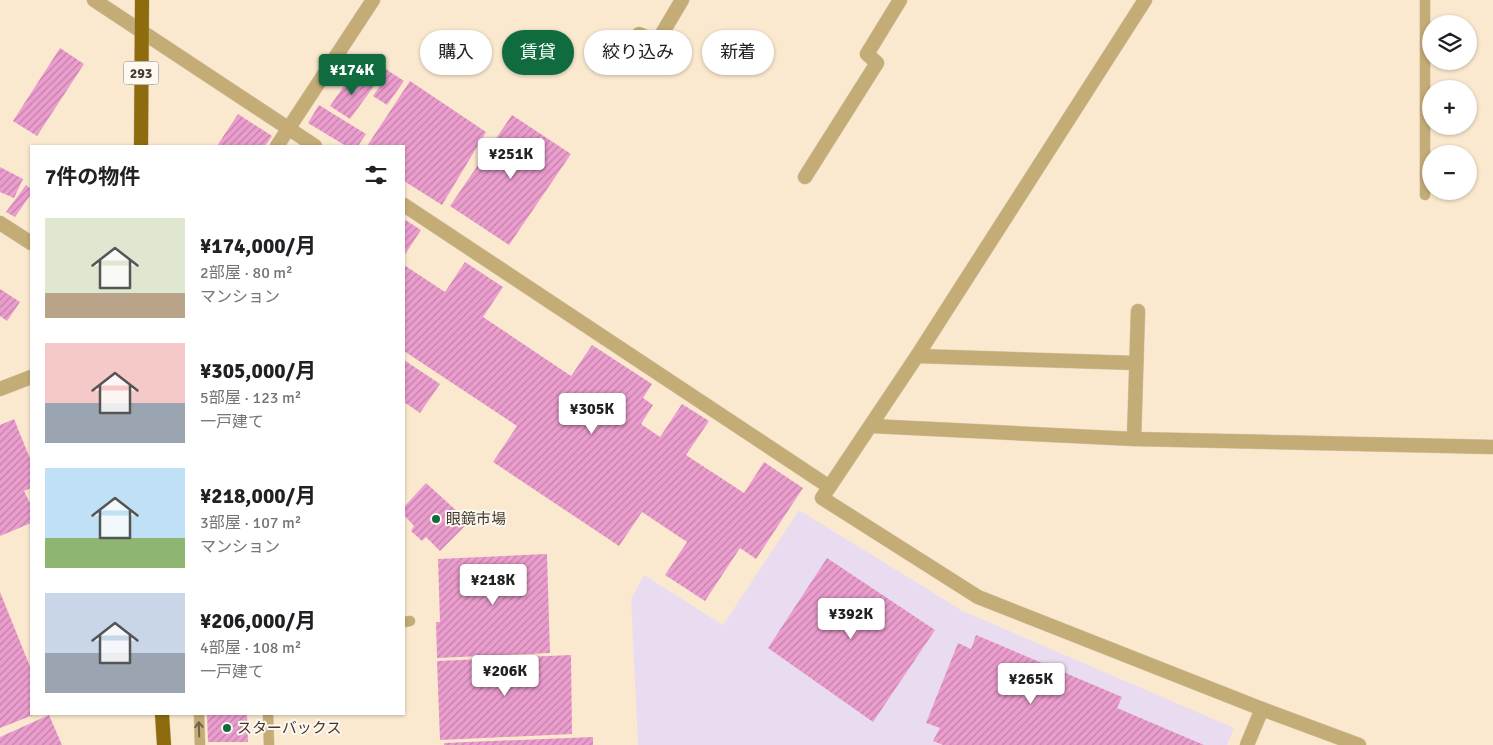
<!DOCTYPE html>
<html lang="ja">
<head>
<meta charset="utf-8">
<style>
  body { margin:0; font-family:Signika,"Noto Sans JP",sans-serif; background:#f2f2f2; color:#202124; height:100vh; display:flex; flex-direction:column; font-size:19px; white-space:nowrap }
  * { box-sizing:border-box; margin:0 }
  p { font-size:16px; color:#757577 }
  .icon { flex:none; width:28px; height:28px; fill:none; stroke:currentColor; stroke-width:2; stroke-linecap:round; stroke-linejoin:round }
  .map { position:relative; flex:1; overflow:hidden }
  .side { position:absolute; left:30px; top:145px; width:375px; height:570px; display:flex; flex-direction:column; background:#fff; border-radius:0px; box-shadow:0 1px 4px #0004 }
  .side>* { flex:none }
  .guide { position:absolute; left:420px; top:30px; width:475px; height:45px; display:flex; gap:10px }
  .tools { position:absolute; left:1422px; top:15px; display:grid; gap:10px }
  .tools a { display:grid; place-items:center; width:55px; height:55px; border-radius:50%; background:#fff; box-shadow:0 1px 4px #0004; font-size:25px }
  .price { position:absolute; translate:-50% -42px; padding:0 11px; border-radius:5px; background:#fff; color:#222; font-size:16px; line-height:32px; filter:drop-shadow(0 1px 2px #0008) }
  .price::after { content:''; position:absolute; left:50%; top:30px; width:15px; height:11px; margin-left:-8px; background:inherit; clip-path:polygon(0 0,100% 0,50% 100%) }
  .price.on { background:#106c3f; color:#fff }
  ul { padding:0; list-style:none }
  li { display:flex; align-items:center; gap:15px; height:125px; padding:0 15px }
  li span { display:grid; place-items:center; flex:none; width:140px; height:100px; border-radius:0px; color:#555 }
  li>.icon { margin-inline-start:auto }
  span .icon { width:60px; height:60px; fill:#fffc; stroke-width:1 }
  li b { font-size:21px }
  h2 { display:flex; justify-content:space-between; align-items:center; height:60px; padding:0 15px; font-size:21px }
  .tag { padding:0 18px; border-radius:22px; background:#fff; box-shadow:0 1px 4px #0004; font-size:18px; line-height:45px }
  .tag.on { background:#106c3f; color:#fff }
  .map>svg:first-child { display:block }
</style>
</head>
<body>
<div class="map">
<svg width="1493" height="745" viewBox="0 0 1493 745">
  <defs>
    <pattern id="building-hatch" width="6" height="6" patternUnits="userSpaceOnUse" patternTransform="scale(1.25)"><rect width="6" height="6" fill="#eb9dce"/><path d="M-1 1l2-2M0 6l6-6M5 7l2-2" fill="none" stroke="#c081a8"/></pattern>
  </defs>
  <rect width="100%" height="100%" fill="#fbe9cf"/>
  <!-- commercial -->
  <polygon fill="#eadcf0" points="799,510 963,611 1234,728 1227,745 638,745 631,599 644,575 723,625"/>
  <!-- building -->
  <g fill="url(#building-hatch)">
    <polygon points="60,48 84,64 37,136 13,121"/>
    <polygon points="384,68 404,81 387,105 373,96 380,86 375,82"/>
    <polygon points="353,73 374,86 350,119 330,106"/>
    <polygon points="410,81 486,132 442,205 404,181 404,146 367,146"/>
    <polygon points="319,105 366,134 358,146 346,146 308,123"/>
    <polygon points="238,114 272,136 265,146 217,146"/>
    <polygon points="512,115 571,154 509,245 450,206"/>
    <polygon points="0,167 23,179 14,198 0,192"/>
    <polygon points="26,185 31,189 31,194 15,217 6,212"/>
    <polygon points="404,219 421,230 404,256"/>
    <polygon points="465,262 503,287 483,317 571,376 592,345 652,384 643,398 653,405 641,424 660,437 682,404 709,421 686,455 744,493 764,462 803,488 756,559 740,548 705,601 665,575 687,542 642,512 619,546 493,462 517,426 404,351 404,265 445,292"/>
    <polygon points="0,289 20,302 7,321 0,316"/>
    <polygon points="404,360 440,384 420,413 404,402"/>
    <polygon points="14,419 31,461 31,488 24,491 31,505 31,523 0,536 0,425"/>
    <polygon points="426,483 469,522 440,551 426,537 422,541 411,531 414,526 404,515 404,507"/>
    <polygon points="547,554 550,653 437,658 436,622 440,622 438,559"/>
    <polygon points="827,558 935,630 873,722 768,648"/>
    <polygon points="0,592 31,669 31,714 36,714 0,728"/>
    <polygon points="976,635 1122,697 1117,708 1204,745 943,745 933,741 940,728 926,723 958,643 971,649"/>
    <polygon points="571,655 572,734 440,740 437,661"/>
    <polygon points="207,714 247,714 248,742 208,742"/>
    <polygon points="49,715 62,745 0,745 0,737"/>
    <polygon points="593,737 593,745 444,745 444,743"/>
  </g>
  <g fill="none" stroke-linecap="round" stroke-linejoin="round">
    <defs>
      <g id="service">
        <polyline points="1425,0 1425,195"/>
        <polyline points="404,622 410,621"/>
        <polyline points="199,714 200,745"/>
        <polyline points="268,714 269,745"/>
      </g>
      <g id="minor">
        <polyline points="94,0 315,146"/>
        <polyline points="1145,0 917,356 822,498 978,597 1262,709 1359,745"/>
        <polyline points="639,34 657,42 666,53"/>
        <polyline points="657,42 682,0"/>
        <polyline points="277,146 373,0"/>
        <polyline points="805,177 877,63 867,54 900,0"/>
        <polyline points="404,205 828,486"/>
        <polyline points="0,223 31,243"/>
        <polyline points="917,356 1136,363"/>
        <polyline points="0,389 31,377"/>
        <polyline points="871,426 1134,439 1493,447"/>
        <polyline points="1134,439 1138,311"/>
        <polyline points="1247,745 1262,709"/>
      </g>
      <g id="trunk">
        <polyline points="141,146 142,0"/>
        <polyline points="162,714 164,745"/>
      </g>
    </defs>
    <!-- service casing -->
    <use href="#service" stroke="#d6c6af" stroke-width="11"/>
    <!-- minor casing -->
    <use href="#minor" stroke="#d6c6af" stroke-width="15"/>
    <!-- trunk casing -->
    <use href="#trunk" stroke="#d6c6af" stroke-width="15"/>
    <!-- service -->
    <use href="#service" stroke="#c4ac76" stroke-width="10"/>
    <!-- minor -->
    <use href="#minor" stroke="#c4ac76" stroke-width="14"/>
    <!-- trunk -->
    <use href="#trunk" stroke="#8e6c0e" stroke-width="14"/>
  </g>
  <!-- one-way arrows -->
  <defs><path id="oneway-shaft" d="M-6 0H5M1.5-3L5.5 0L1.5 3" fill="none" stroke-width="1.6" stroke-linecap="round" stroke-linejoin="round" transform="scale(1.25)"/></defs>
  <use stroke="#706247" href="#oneway-shaft" transform="translate(199 729) rotate(-92)"/>
  <!-- markers -->
  <g fill="#106c3f" stroke="#fdf8f2" stroke-width="2">
    <circle cx="436" cy="519" r="5"/>
    <circle cx="227" cy="728" r="5"/>
  </g>
  <g text-anchor="middle" dominant-baseline="central" stroke-width="4" stroke-linejoin="round" paint-order="stroke">
    <!-- shield labels -->
    <rect fill="#fdf8f2" stroke="#7b7368" stroke-width="1" x="123.5" y="61.5" width="35" height="23" rx="4"/>
    <g font-size="14" font-weight="bold" fill="#433a2d">
      <text x="141" y="73">293</text>
    </g>
    <!-- poi labels -->
    <g font-size="15" fill="#433a2d" stroke="#fdf8f2" text-anchor="start">
      <text x="446" y="519">眼鏡市場</text>
      <text x="237" y="728">スターバックス</text>
    </g>
  </g>
</svg>
<div class="tools">
<a><svg class="icon" aria-label="layers" viewBox="0 0 24 24"><path d="M12 4l9 5-9 5-9-5zM3 14l9 5 9-5"/></svg></a>
<a>+</a>
<a>−</a>
</div>
<b class="price on" style="left:352px;top:96px">¥174K</b>
<b class="price" style="left:511px;top:180px">¥251K</b>
<b class="price" style="left:592px;top:435px">¥305K</b>
<b class="price" style="left:493px;top:606px">¥218K</b>
<b class="price" style="left:851px;top:640px">¥392K</b>
<b class="price" style="left:505px;top:697px">¥206K</b>
<b class="price" style="left:1031px;top:705px">¥265K</b>
<div class="guide">
<a class="tag">購入</a>
<a class="tag on">賃貸</a>
<a class="tag">絞り込み</a>
<a class="tag">新着</a>
</div>
<section class="side">
<h2>7件の物件<svg class="icon" aria-label="filters" viewBox="0 0 24 24"><path d="M4 7h16M4 17h16"/><circle cx="9" cy="7" r="2"/><circle cx="15" cy="17" r="2"/></svg></h2>
<ul>
<li><span style="background:linear-gradient(#dfe7d0 75%,#b9a48a 0)"><svg class="icon" aria-label="home" viewBox="0 0 24 24"><path d="M3 11l9-7 9 7M6 9v11h12V9"/></svg></span><div><b>¥174,000/月</b><p>2部屋 · 80 m²</p><p>マンション</p></div></li>
<li><span style="background:linear-gradient(#f6c9c9 60%,#9aa5b1 0)"><svg class="icon" aria-label="home" viewBox="0 0 24 24"><path d="M3 11l9-7 9 7M6 9v11h12V9"/></svg></span><div><b>¥305,000/月</b><p>5部屋 · 123 m²</p><p>一戸建て</p></div></li>
<li><span style="background:linear-gradient(#bfe0f5 70%,#8fb573 0)"><svg class="icon" aria-label="home" viewBox="0 0 24 24"><path d="M3 11l9-7 9 7M6 9v11h12V9"/></svg></span><div><b>¥218,000/月</b><p>3部屋 · 107 m²</p><p>マンション</p></div></li>
<li><span style="background:linear-gradient(#c9d6e8 60%,#9aa5b1 0)"><svg class="icon" aria-label="home" viewBox="0 0 24 24"><path d="M3 11l9-7 9 7M6 9v11h12V9"/></svg></span><div><b>¥206,000/月</b><p>4部屋 · 108 m²</p><p>一戸建て</p></div></li>
</ul>
</section>
</div>
</body>
</html>
